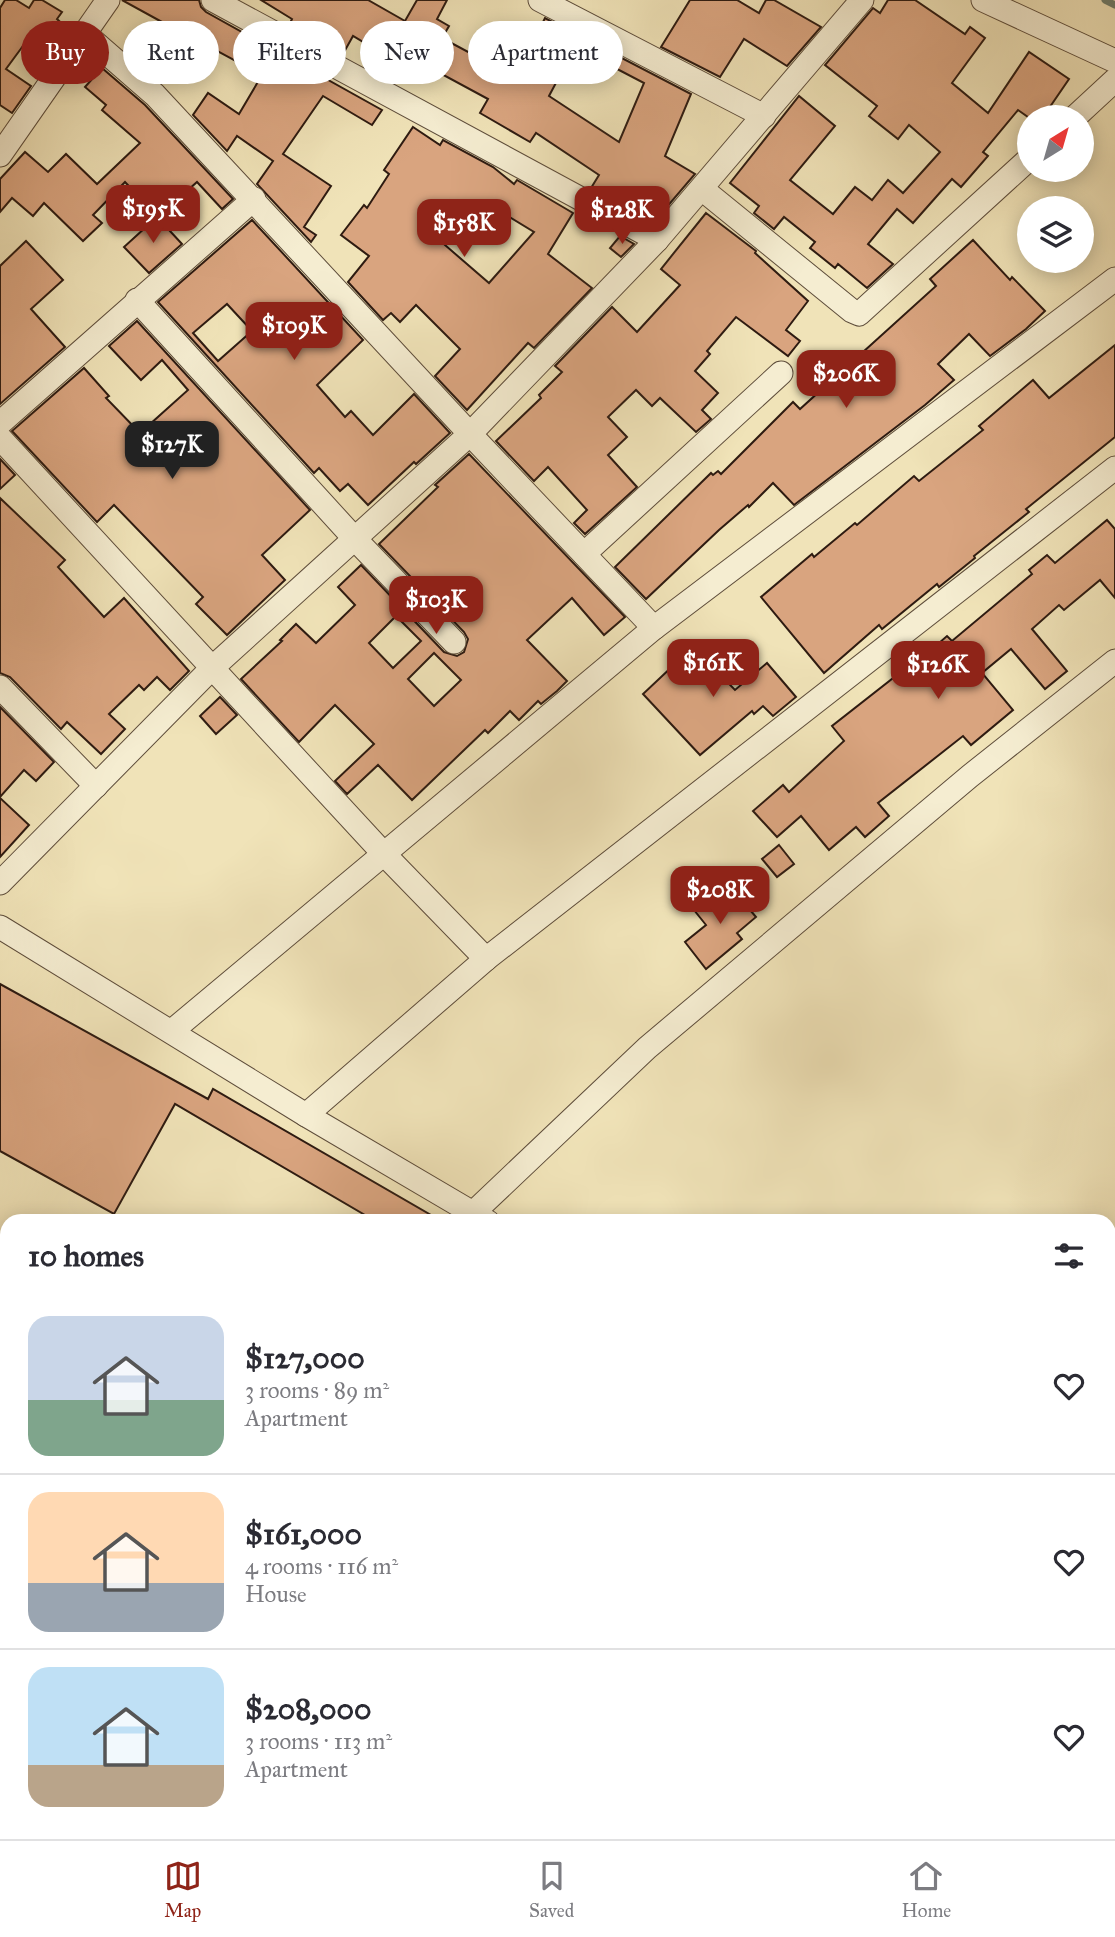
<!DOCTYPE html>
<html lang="en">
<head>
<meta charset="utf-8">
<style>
  body { margin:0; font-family:"IM FELL Great Primer",serif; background:#f2f2f3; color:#2b2b33; height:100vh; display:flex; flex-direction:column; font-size:26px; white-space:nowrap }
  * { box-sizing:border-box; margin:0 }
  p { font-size:23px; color:#7c7c81 }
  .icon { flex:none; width:38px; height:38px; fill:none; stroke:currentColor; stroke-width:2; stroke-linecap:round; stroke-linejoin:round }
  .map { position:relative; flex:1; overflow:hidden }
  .panel { position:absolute; left:0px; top:1214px; width:1116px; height:625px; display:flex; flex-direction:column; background:#fff; border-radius:21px 21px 0 0; box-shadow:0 4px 18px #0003 }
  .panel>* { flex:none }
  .banner { position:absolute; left:21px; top:21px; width:700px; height:63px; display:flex; gap:14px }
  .needle { width:46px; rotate:37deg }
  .buttons { position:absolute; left:1017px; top:105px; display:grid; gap:14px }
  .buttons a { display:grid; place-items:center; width:77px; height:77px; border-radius:50%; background:#fff; box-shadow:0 4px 18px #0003; font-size:35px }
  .price { position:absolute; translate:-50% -60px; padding:0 16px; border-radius:14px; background:#8f2418; color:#fff; font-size:23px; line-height:46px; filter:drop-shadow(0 2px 4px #0008) }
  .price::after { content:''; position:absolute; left:50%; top:42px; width:21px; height:16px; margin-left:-10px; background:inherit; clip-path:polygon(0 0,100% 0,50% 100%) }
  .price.on { background:#222; color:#fff }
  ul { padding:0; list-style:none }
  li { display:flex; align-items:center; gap:21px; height:175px; padding:0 28px }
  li+li { border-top:2px solid #e1e1e2 }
  li span { display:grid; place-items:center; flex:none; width:196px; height:140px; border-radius:21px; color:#555 }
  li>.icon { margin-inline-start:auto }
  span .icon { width:84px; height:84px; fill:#fffc; stroke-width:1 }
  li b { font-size:30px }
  h2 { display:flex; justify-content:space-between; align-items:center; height:84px; padding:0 28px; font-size:30px }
  .tag { padding:0 24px; border-radius:32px; background:#fff; box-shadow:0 4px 18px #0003; font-size:24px; line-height:63px }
  .tag.on { background:#8f2418; color:#fff }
  .tab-bar { display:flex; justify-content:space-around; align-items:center; height:98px; border-top:2px solid #e1e1e2; background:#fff; font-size:19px; color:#7c7c81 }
  .tab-bar a { display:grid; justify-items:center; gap:4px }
  .tab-bar .on { color:#8f2418 }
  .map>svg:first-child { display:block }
</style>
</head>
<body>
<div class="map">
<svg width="1115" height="1839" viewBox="0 0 1115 1839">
  <defs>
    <pattern id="grass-tufts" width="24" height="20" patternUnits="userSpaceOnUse" patternTransform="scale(1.75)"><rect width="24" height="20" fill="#c0c18a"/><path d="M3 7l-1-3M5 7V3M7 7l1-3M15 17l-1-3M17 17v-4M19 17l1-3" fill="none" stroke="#a5a576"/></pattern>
  </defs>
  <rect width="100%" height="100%" fill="#f0e3b8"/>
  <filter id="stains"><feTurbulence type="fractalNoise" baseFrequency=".00286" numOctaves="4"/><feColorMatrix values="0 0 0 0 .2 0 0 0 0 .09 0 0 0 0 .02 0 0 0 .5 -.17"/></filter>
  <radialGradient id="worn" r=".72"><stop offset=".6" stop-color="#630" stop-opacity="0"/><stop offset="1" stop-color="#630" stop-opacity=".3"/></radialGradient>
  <!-- grass -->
  <polygon fill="url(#grass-tufts)" stroke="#776e4e" stroke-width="2" points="449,1832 593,1832 589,1839 460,1839"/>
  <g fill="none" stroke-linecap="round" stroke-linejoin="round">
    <!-- stream -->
    <polyline stroke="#6f7d6d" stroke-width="7" points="1105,0 1115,5"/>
  </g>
  <!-- building -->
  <g fill="#d9a47f" stroke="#2e1b11" stroke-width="2" fill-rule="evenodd">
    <polygon points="5,0 16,0 29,8 34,0 42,0 62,12 57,19 70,31 56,51 31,35 6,69 31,86 12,113 0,105 0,8"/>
    <polygon points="122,0 199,0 201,7 206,12 382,110 372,125 323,96 283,154 331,186 304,227 316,235 311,242 257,184 273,161 237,136 227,151 193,115 208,93 239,114 262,75 186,34 167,71 143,58 162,22"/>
    <path d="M 261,0 L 368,0 L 405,21 L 417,0 L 447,0 L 437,19 L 449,26 L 442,38 L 515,77 L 545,18 L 691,94 L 665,156 L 695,174 L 654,222 L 591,188 L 599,175 L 536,133 L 530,142 L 480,113 L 488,99 L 390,46 L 385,55 L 353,36 L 343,54 L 289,25 L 292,19 ZM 575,47 L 644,83 L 619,142 L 549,96 Z"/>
    <polygon points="690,0 737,0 759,13 766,0 774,0 821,27 787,66 744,39 720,77 661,47"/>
    <polygon points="888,0 915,0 965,34 970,27 985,38 952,83 988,113 1029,52 1069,79 1043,117 1028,117 1018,110 983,152 988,156 961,187 952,179 913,223 897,209 868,244 893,264 867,288 838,264 835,268 810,248 815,242 784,217 774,229 754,213 759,206 730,183 799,96 835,126 790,180 833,214 855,187 872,200 888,180 903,193 940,152 909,125 898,139 869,116 877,106 825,65 873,8 880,13"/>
    <polygon points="102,68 145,105 233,199 222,209 197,182 158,217 125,182 93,215 102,223 83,241 44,203 33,216 12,198 0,212 0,179 25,152 48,172 66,154 97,184 140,143 102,110 106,105 85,87"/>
    <path d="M 413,127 L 440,145 L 443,140 L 493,167 L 514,184 L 517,180 L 573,213 L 548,254 L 592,288 L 534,348 L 528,343 L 467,410 L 435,376 L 460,349 L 416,305 L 400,322 L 391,313 L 383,320 L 348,282 L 369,256 L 341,235 L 364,205 L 367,208 L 389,174 L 384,170 ZM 483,201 L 534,232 L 489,283 L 438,239 L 461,212 L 469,218 Z"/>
    <polygon points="706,213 756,251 755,253 808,301 786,330 800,341 788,356 736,317 707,351 710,354 695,371 718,393 702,410 711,419 696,432 660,398 652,406 636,390 608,417 627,437 608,455 637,487 585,534 574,523 587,510 548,467 534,481 496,441 541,398 539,395 562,372 555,366 612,307 637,332 680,285 661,269"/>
    <polygon points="157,217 182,244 149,273 124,247"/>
    <path d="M 252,220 L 363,340 L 317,385 L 345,417 L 351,411 L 373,435 L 414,394 L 450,433 L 416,464 L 414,462 L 368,505 L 348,484 L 340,491 L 319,468 L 314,473 L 158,302 ZM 227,304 L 252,331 L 218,361 L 193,333 Z"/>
    <polygon points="620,236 634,244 621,257 610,248"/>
    <polygon points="973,240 1010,280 1012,277 1045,311 1026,329 990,356 969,334 938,364 954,380 925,405 794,505 773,483 749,507 748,505 719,530 646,599 615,567 711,473 713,475 718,471 721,474 793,402 800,409 936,286 930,279"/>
    <polygon points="26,241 63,280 31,309 65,347 0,404 0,266"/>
    <polygon points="137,321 310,510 262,555 285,580 227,635 196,604 203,597 114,505 97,522 12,431 84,368 109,396 106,398 140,433 188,390 162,360 141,380 109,346"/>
    <polygon points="1115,345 1115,437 1026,509 1029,512 974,556 975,558 939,587 937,584 882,629 879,625 824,673 761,597 812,554 814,557 855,523 857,525 914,476 919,481 983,430 979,426 1033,380 1049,398"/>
    <path d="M 469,454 L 625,617 L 604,635 L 572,598 L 527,640 L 567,681 L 557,691 L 541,704 L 538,701 L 519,720 L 510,711 L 488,733 L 485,730 L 412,800 L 378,765 L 347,794 L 335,781 L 374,744 L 335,705 L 299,742 L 241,679 L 282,641 L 280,640 L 296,624 L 316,643 L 355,605 L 338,587 L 361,565 L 444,652 L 457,656 L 464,652 L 468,639 L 464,632 L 379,544 L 438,487 L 435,485 ZM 396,616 L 421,641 L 393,668 L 369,643 ZM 434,653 L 461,680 L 434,706 L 408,679 Z"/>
    <polygon points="0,459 15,475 0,489"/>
    <polygon points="0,498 65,560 58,567 104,617 124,598 189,671 170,690 157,677 144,690 139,685 109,714 125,729 101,754 67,722 61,729 10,677 0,673"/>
    <polygon points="1107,520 1115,529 1115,598 1100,580 1064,610 1059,605 1032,629 1067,671 1045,689 1011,649 982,673 1013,710 971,745 963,736 878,803 889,816 865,837 856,827 829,850 801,816 777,837 753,811 783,785 789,792 844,741 832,726 897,675 899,678 947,636 952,641 1032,574 1029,570 1047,555 1055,563"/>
    <polygon points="693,647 735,690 767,663 796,697 773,716 763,706 754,714 752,711 700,755 643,694"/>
    <polygon points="220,697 237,715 216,734 200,716"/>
    <polygon points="0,707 54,762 36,781 24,770 0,797"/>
    <polygon points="0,798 29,825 0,857"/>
    <polygon points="779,845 794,864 777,877 762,859"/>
    <polygon points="728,884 756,917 737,933 742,939 706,969 685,942 706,925 694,910"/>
    <polygon points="0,984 208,1099 213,1089 443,1222 377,1222 175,1104 114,1214 0,1151"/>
  </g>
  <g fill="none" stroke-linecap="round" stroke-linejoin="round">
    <defs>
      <g id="minor">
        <polyline points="213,0 657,240"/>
        <polyline points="540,0 764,116"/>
        <polyline points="983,0 1115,61"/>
        <polyline points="85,34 155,95 470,434 654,628"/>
        <polyline points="1075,117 1115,80"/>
        <polyline points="0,155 108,0"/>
        <polyline points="702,189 852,311 859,314 1029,159"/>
        <polyline points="137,300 354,538 454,642"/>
        <polyline points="0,423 254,199"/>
        <polyline points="0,438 383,853 486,959"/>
        <polyline points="584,554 781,373"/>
        <polyline points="0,687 96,786"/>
        <polyline points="0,883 211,669 470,434 657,240 862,0"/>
        <polyline points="0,927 306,1115 488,1222"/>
        <polyline points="172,1031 654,628 1115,279"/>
        <polyline points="306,1115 486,959 1115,468"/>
        <polyline points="473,1213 647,1048 970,776 1115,661"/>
        <polyline points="1110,1580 1115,1583"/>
        <polyline points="1110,1617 1115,1607"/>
        <polyline points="674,1832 678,1839"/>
        <polyline points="62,1839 66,1832"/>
        <polyline points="431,1839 435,1832"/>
        <polyline points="984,1839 987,1832"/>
      </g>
    </defs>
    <!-- minor casing -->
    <use href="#minor" stroke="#5e4d3b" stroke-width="25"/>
    <!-- minor -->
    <use href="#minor" stroke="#f5edd1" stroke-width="23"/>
  </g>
  <rect width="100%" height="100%" filter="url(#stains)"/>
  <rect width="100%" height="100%" fill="url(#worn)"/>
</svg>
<div class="buttons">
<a><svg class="needle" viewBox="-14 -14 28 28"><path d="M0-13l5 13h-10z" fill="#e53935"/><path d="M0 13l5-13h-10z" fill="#7c7c81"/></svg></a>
<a><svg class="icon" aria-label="layers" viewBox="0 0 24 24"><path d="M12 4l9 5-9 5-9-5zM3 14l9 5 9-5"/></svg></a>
</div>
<b class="price" style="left:153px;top:245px">$195K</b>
<b class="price" style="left:622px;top:246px">$128K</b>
<b class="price" style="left:464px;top:259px">$158K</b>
<b class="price" style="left:294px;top:362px">$109K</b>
<b class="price" style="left:846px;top:410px">$206K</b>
<b class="price on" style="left:172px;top:481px">$127K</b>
<b class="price" style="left:436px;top:636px">$103K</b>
<b class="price" style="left:713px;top:699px">$161K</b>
<b class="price" style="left:938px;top:701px">$126K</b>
<b class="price" style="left:720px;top:926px">$208K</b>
<div class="banner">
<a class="tag on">Buy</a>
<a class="tag">Rent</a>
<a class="tag">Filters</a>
<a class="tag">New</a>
<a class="tag">Apartment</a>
</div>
<section class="panel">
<h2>10 homes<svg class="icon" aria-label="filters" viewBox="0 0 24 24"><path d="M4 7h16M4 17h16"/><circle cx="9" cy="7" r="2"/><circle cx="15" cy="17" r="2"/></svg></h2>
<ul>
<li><span style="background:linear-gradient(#c9d6e8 60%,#7fa58c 0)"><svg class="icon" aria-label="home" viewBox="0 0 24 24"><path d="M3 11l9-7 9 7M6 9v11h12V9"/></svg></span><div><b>$127,000</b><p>3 rooms · 89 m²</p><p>Apartment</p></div><svg class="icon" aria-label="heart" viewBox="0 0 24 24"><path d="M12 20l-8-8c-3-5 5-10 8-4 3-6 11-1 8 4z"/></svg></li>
<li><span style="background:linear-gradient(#ffd9b3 65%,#9aa5b1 0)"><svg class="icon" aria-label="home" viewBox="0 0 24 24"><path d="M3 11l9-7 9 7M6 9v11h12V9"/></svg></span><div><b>$161,000</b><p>4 rooms · 116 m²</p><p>House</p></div><svg class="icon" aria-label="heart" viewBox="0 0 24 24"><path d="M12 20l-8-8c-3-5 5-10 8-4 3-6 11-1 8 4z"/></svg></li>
<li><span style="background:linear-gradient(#bfe0f5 70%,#b9a48a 0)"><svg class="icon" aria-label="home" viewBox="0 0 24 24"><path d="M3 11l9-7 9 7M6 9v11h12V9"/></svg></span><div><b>$208,000</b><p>3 rooms · 113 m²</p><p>Apartment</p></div><svg class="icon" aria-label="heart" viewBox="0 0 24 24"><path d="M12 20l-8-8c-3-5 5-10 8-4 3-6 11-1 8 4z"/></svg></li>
</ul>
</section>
</div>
<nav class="tab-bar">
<a class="on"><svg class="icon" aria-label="map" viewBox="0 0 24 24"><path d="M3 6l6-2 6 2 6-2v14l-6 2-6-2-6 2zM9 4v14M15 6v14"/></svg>Map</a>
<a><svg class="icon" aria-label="saved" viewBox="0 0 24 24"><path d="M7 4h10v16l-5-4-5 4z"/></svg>Saved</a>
<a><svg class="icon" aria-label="home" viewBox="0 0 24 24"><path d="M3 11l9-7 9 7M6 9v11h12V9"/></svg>Home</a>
</nav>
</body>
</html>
